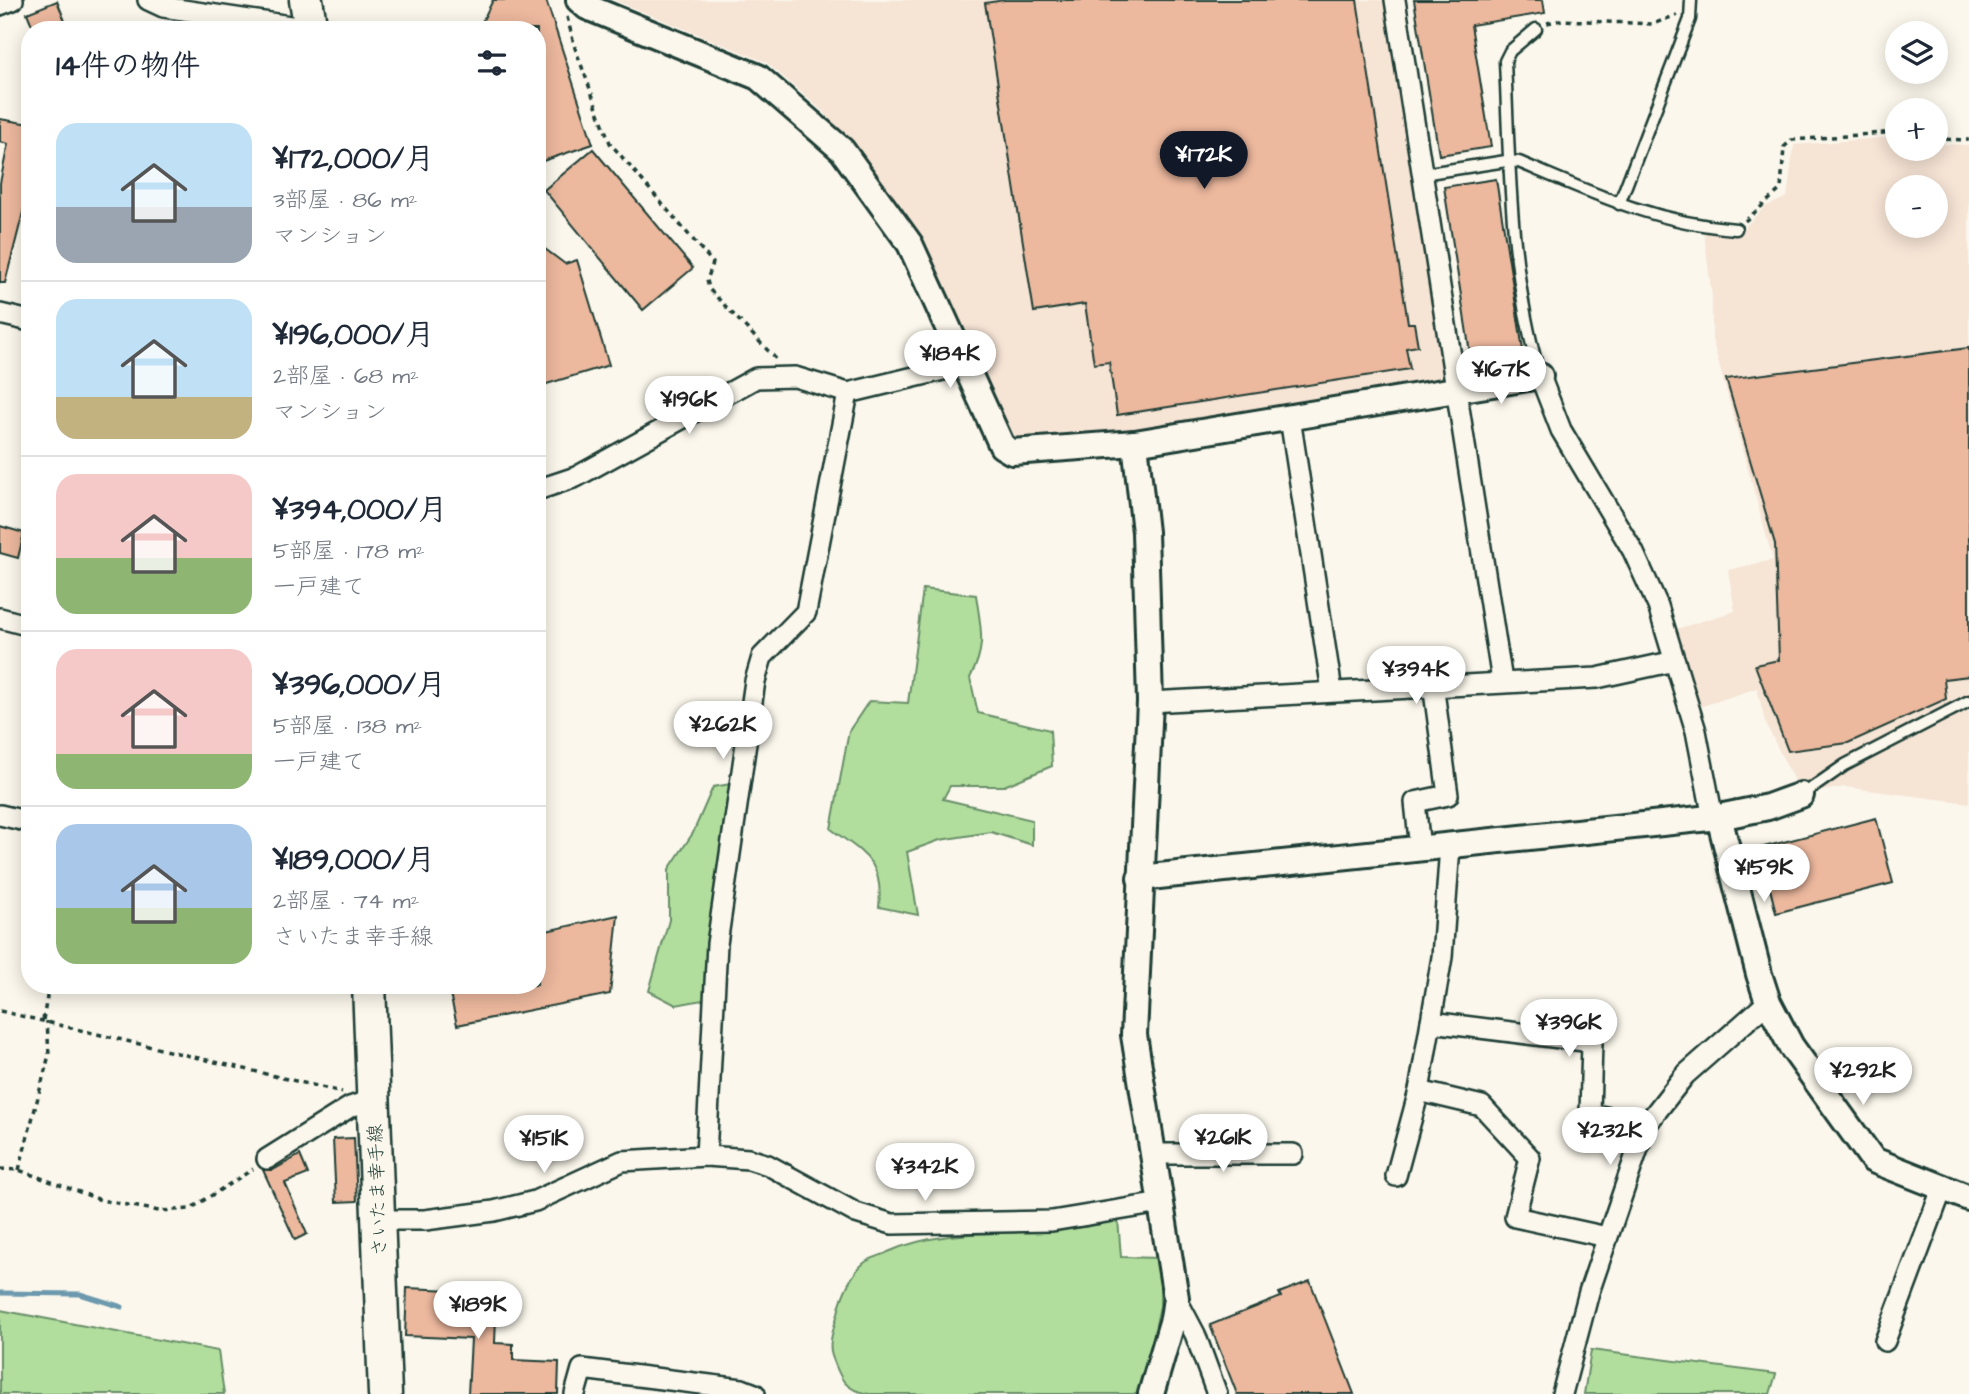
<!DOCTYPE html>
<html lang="ja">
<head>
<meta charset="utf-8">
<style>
  body { margin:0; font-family:"Architects Daughter","Klee One",sans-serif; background:#f2f2f3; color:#1f2937; height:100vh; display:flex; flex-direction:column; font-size:26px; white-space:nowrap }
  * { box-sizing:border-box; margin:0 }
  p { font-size:23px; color:#747a83 }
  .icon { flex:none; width:38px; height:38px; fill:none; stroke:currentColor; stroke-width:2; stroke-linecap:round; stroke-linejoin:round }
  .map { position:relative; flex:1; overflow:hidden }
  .side { position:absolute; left:21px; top:21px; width:525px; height:973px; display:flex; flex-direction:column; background:#fff; border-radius:28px; box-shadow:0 4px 18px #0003 }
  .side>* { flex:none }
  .controls { position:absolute; left:1885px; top:21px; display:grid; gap:14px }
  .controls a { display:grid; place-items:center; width:63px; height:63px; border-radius:50%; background:#fff; box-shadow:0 4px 18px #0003; font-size:35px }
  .price { position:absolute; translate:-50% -60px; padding:0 16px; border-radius:24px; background:#fff; color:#222; font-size:23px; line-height:46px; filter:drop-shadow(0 2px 4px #0008) }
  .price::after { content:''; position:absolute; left:50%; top:42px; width:21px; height:16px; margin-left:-10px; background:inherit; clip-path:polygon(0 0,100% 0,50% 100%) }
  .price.active { background:#111827; color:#fff }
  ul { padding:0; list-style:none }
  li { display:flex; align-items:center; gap:21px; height:175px; padding:0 35px }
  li+li { border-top:2px solid #e0e1e3 }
  li span { display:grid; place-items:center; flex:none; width:196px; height:140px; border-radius:21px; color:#555 }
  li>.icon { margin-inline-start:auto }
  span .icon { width:84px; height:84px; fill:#fffc; stroke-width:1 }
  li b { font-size:30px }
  h2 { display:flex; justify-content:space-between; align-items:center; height:84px; padding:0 35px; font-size:30px }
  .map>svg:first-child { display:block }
</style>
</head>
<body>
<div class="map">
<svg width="1969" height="1394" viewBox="0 0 1969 1394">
  <rect width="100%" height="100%" fill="#fbf7ec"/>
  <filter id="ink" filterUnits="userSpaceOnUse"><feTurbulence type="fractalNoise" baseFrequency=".0143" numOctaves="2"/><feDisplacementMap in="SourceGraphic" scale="14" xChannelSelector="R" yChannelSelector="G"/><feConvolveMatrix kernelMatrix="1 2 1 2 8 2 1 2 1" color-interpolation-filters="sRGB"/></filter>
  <g filter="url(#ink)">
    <!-- built -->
    <g fill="#f6e4d5" fill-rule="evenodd">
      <polygon points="614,0 1386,0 1448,383 1158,430 1018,443 995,406 913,227 825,113 766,62"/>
      <path d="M 1893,137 L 1897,138 L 1897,149 L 1936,149 L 1936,144 L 1969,145 L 1969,803 L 1844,787 L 1801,795 L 1765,722 L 1757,688 L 1696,708 L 1673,630 L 1735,611 L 1728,570 L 1773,560 L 1712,339 L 1712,297 L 1704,232 L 1738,234 L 1765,207 L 1787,197 L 1794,145 ZM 1897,187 L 1936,187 L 1936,226 L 1897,226 Z"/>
    </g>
    <!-- green -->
    <g fill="#b1de9d" stroke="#688e68" stroke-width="2">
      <path d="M 923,589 L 976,595 C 981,630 987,646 970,678 L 978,713 L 1050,730 L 1052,766 L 1004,786 L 950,786 L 943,799 L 1032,820 L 1032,845 L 991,832 L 940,840 L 907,852 L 918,915 L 879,907 C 884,861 864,854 831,829 L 849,731 L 869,701 L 908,703 Z"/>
      <polygon points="731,784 707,952 708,999 676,1005 649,991 669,920 669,869 693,833 713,787"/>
      <path d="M 1118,1219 L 1121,1257 L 1160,1258 L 1160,1306 L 1141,1394 L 869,1394 C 844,1390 840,1378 832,1356 C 827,1342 836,1323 839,1309 C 842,1295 852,1273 864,1263 C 870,1258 881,1256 888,1252 C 962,1220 1043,1243 1118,1219 Z"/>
      <polygon points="0,1310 218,1351 224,1394 0,1394"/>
      <polygon points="1591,1350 1776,1374 1770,1394 1584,1394"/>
    </g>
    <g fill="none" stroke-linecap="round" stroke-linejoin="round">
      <!-- stream -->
      <polyline stroke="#6c99ad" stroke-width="5" points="0,1293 80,1294 122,1307"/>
    </g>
    <!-- building -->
    <g fill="#ecb89e" stroke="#1f3d34" stroke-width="2">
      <polygon points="493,0 546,0 593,144 537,163 537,30 478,30"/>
      <polygon points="1004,0 1357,0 1408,323 1414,323 1418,346 1406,348 1410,369 1117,415 1109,362 1094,364 1085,304 1034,312 985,3"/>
      <polygon points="1414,0 1543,0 1545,13 1471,25 1491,147 1439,155"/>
      <polygon points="57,1 65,21 43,30 34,30 27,13"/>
      <polygon points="0,119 30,124 30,185 5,283 0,283 0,183 8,144 0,142"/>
      <polygon points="593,149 693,268 643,310 544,190"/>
      <polygon points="1496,179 1525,363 1473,372 1444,187"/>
      <polygon points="537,243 565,264 577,260 609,365 537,387"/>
      <polygon points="1969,348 1969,676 1944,679 1946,699 1848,743 1788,751 1755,665 1779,660 1775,544 1726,379"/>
      <polygon points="0,526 24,533 18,558 0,553"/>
      <polygon points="1876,818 1893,883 1776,913 1760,848"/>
      <polygon points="618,915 610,994 457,1025 448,985 537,985 537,933"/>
      <polygon points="354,1138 357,1201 336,1202 333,1139"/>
      <polygon points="300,1155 308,1174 285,1183 307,1234 295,1240 263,1170 273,1170"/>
      <polygon points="1310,1281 1354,1394 1237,1394 1210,1325 1281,1297 1279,1293"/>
      <polygon points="407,1288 497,1292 495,1343 513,1344 513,1360 559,1362 558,1394 468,1394 471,1339 405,1336"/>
    </g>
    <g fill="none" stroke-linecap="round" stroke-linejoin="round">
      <defs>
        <g id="service">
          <path d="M 1536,29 L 1510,51 L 1505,61 C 1510,170 1509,269 1540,376"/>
          <path d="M 1422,174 L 1506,161 L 1519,162 C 1592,193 1656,223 1736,229"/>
          <polyline points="1619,204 1690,19 1691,0"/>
          <polyline points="1802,795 1845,765 1969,701"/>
        </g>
        <g id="minor">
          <polyline points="148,0 163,7 311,29"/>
          <polyline points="1395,0 1502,681"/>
          <polyline points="0,5 13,0"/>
          <polyline points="0,314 30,321"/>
          <polyline points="1540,376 1561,430 1633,551 1658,606 1696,731 1713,818"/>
          <polyline points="1290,418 1332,691"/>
          <polyline points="537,490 576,477 756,378 795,377 848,393 943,370 962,362"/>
          <polyline points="0,618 30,626"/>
          <polyline points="1150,702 1597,678 1675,661"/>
          <polyline points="0,815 30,822"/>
          <polyline points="1420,849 1415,802 1448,795 1433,684"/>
          <polyline points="1431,1022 1592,1042 1590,1114 1646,1125"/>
          <polyline points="1419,1091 1482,1106 1530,1158 1515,1217 1607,1237"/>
          <polyline points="1153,1154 1293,1154"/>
          <polyline points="706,1156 717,944 755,681 762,657 806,612 848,393"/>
          <polyline points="267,1159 350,1107 374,1099"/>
          <polyline points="1396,1176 1419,1091 1442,957 1450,846"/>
          <polyline points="379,1220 425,1220 494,1211 535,1201 622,1161 706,1156 749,1159 768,1165 856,1213 892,1224 1052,1221 1161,1203"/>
          <polyline points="1176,1298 1195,1334 1217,1394"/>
          <polyline points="1885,1341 1942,1189"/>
          <polyline points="575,1394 582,1369 742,1389 755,1394"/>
          <polyline points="1562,1394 1589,1292 1646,1125 1685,1075 1768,1002"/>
        </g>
        <g id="tertiary">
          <polyline points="579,0 587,7 758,77 842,150 910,244 1002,446 1012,452 1135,443 1540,376"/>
          <polyline points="1135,443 1145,532 1150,702 1134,1035 1176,1298 1173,1319 1151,1394"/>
          <polyline points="1719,817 1759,974 1768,1002 1791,1046 1873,1160 1969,1198"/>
          <polyline points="1140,878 1719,817 1768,807 1801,795"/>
        </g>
        <g id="primary">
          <polyline points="306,0 311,30"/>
          <polyline points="369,985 385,1394"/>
        </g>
      </defs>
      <!-- service casing -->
      <use href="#service" stroke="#1f3d34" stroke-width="15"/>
      <!-- minor casing -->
      <use href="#minor" stroke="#1f3d34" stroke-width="24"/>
      <!-- tertiary casing -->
      <use href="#tertiary" stroke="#1f3d34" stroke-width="30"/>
      <!-- primary casing -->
      <use href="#primary" stroke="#1f3d34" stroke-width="37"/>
      <!-- path -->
      <g stroke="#1f3d34" stroke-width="3.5" stroke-dasharray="5 5" stroke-linecap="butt">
        <polyline points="567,17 575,48 610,143 713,263 707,280 709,289 776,359"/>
        <polyline points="1547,23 1562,20 1653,24 1677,15"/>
        <polyline points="1936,139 1969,140"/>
        <polyline points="1745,221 1781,189 1784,147 1792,140 1897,132"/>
        <polyline points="0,1011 342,1092"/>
        <polyline points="43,1020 49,985"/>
        <polyline points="0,1169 19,1170 101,1200 159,1211 190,1209 253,1169"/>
        <polyline points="19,1170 49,1055 47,1021"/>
      </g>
      <!-- service -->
      <use href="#service" stroke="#fbf7ec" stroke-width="10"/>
      <!-- minor -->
      <use href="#minor" stroke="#fbf7ec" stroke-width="19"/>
      <!-- tertiary -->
      <use href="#tertiary" stroke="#fbf7ec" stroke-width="24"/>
      <!-- primary -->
      <use href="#primary" stroke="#fbf7ec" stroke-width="32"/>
    </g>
  </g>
  <g text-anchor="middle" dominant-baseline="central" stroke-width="6" stroke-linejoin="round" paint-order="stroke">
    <!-- street labels -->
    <g font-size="19" fill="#1f3d34" stroke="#fbf7ec">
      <text transform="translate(378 1190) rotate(-92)">さいたま幸手線</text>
    </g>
  </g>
</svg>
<div class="controls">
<a><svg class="icon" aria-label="layers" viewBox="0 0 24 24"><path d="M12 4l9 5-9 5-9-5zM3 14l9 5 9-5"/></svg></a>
<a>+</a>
<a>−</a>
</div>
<b class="price active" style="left:1204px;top:191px">¥172K</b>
<b class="price" style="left:950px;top:390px">¥184K</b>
<b class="price" style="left:1501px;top:406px">¥167K</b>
<b class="price" style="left:689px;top:436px">¥196K</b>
<b class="price" style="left:1416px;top:706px">¥394K</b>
<b class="price" style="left:723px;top:761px">¥262K</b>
<b class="price" style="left:1764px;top:904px">¥159K</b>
<b class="price" style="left:1569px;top:1059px">¥396K</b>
<b class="price" style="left:1863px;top:1107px">¥292K</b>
<b class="price" style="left:1610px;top:1167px">¥232K</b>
<b class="price" style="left:1223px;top:1174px">¥261K</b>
<b class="price" style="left:544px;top:1175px">¥151K</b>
<b class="price" style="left:925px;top:1203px">¥342K</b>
<b class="price" style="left:478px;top:1341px">¥189K</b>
<section class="side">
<h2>14件の物件<svg class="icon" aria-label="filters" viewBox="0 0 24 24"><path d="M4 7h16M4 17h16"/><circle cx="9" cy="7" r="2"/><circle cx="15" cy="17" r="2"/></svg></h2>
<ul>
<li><span style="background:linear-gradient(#bfe0f5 60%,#9aa5b1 0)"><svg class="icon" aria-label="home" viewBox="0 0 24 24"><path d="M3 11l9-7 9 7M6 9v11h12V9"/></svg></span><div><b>¥172,000/月</b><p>3部屋 · 86 m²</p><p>マンション</p></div></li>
<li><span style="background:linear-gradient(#bfe0f5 70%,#c2b280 0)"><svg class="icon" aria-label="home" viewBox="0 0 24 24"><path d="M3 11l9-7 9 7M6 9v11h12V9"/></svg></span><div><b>¥196,000/月</b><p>2部屋 · 68 m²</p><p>マンション</p></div></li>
<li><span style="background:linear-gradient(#f6c9c9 60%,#8fb573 0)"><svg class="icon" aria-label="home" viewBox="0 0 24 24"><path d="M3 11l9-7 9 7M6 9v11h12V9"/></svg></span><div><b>¥394,000/月</b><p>5部屋 · 178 m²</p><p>一戸建て</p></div></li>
<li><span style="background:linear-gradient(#f6c9c9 75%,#8fb573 0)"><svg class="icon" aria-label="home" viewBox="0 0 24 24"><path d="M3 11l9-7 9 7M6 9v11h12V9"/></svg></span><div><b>¥396,000/月</b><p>5部屋 · 138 m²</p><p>一戸建て</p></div></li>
<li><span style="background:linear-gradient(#a9c7e8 60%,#8fb573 0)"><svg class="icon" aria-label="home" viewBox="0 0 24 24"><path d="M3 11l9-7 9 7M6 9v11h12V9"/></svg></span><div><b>¥189,000/月</b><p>2部屋 · 74 m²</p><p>さいたま幸手線</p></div></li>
</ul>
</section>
</div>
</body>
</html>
